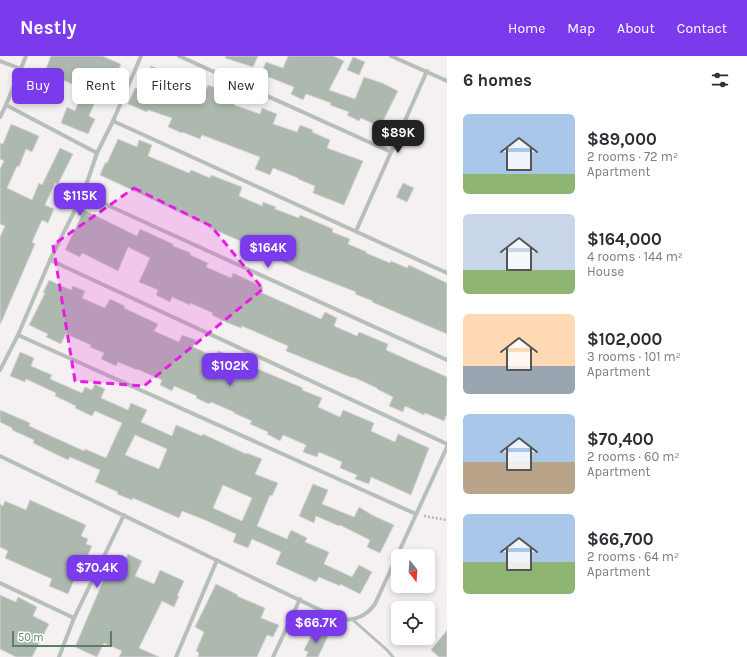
<!DOCTYPE html>
<html lang="en">
<head>
<meta charset="utf-8">
<style>
  body { margin:0; font-family:Karla,sans-serif; background:#f7f7f7; color:#2b2b33; height:100vh; display:flex; flex-direction:column; font-size:15px; white-space:nowrap }
  * { box-sizing:border-box; margin:0 }
  p { font-size:13px; color:#7c7c81 }
  .icon { flex:none; width:22px; height:22px; fill:none; stroke:currentColor; stroke-width:2; stroke-linecap:round; stroke-linejoin:round }
  .map { position:relative; flex:1; overflow:hidden }
  .panel { display:flex; flex-direction:column; background:#fff; width:300px }
  .panel>* { flex:none }
  .hud { position:absolute; left:12px; top:12px; width:375px; height:36px; display:flex; gap:8px }
  .needle { width:26px; rotate:163deg }
  .fabs { position:absolute; left:391px; top:493px; display:grid; gap:8px }
  .fabs a { display:grid; place-items:center; width:44px; height:44px; border-radius:6px; background:#fff; box-shadow:0 2px 6px #0003; font-size:20px }
  .scale { position:absolute; left:12px; bottom:10px; width:100px; box-sizing:border-box; padding-left:4px; border:2px solid #5e7d66; border-top:0; font-size:11px; line-height:14px; white-space:nowrap; color:#5e7d66; -webkit-text-stroke:3px #fff; paint-order:stroke }
  .price { position:absolute; translate:-50% -34px; padding:0 9px; border-radius:8px; background:#7c3aed; color:#fff; font-size:13px; line-height:26px; filter:drop-shadow(0 1px 2px #0008) }
  .price::after { content:''; position:absolute; left:50%; top:24px; width:12px; height:9px; margin-left:-6px; background:inherit; clip-path:polygon(0 0,100% 0,50% 100%) }
  .price.selected { background:#222; color:#fff }
  ul { padding:0; list-style:none }
  li { display:flex; align-items:center; gap:12px; height:100px; padding:0 16px }
  li span { display:grid; place-items:center; flex:none; width:112px; height:80px; border-radius:6px; color:#555 }
  li>.icon { margin-inline-start:auto }
  span .icon { width:48px; height:48px; fill:#fffc; stroke-width:1 }
  li b { font-size:17px }
  h2 { display:flex; justify-content:space-between; align-items:center; height:48px; padding:0 16px; font-size:17px }
  .chip { padding:0 14px; border-radius:6px; background:#fff; box-shadow:0 2px 6px #0003; font-size:14px; line-height:36px }
  .chip.selected { background:#7c3aed; color:#fff }
  header { display:flex; align-items:center; gap:24px; box-sizing:border-box; height:56px; padding:0 20px; background:#7c3aed; color:#fff }
  header strong { font-size:19px }
  nav { display:flex; gap:22px; margin-inline-start:auto; font-size:14px }
  main { display:flex; flex:1; min-height:0 }
  .map>svg:first-child { display:block }
</style>
</head>
<body>
<header>
<strong>Nestly</strong>
<nav><a>Home</a><a>Map</a><a>About</a><a>Contact</a></nav>
</header>
<main>
<div class="map">
<svg width="447" height="601" viewBox="0 0 447 601">
  <rect width="100%" height="100%" fill="#f5f0f1"/>
  <!-- building -->
  <g fill="#adb9af" stroke="#d6d3d4" fill-rule="evenodd">
    <polygon points="51,0 102,0 121,8 114,23 112,22 104,41 98,39 89,60 95,63 88,78 61,67 67,51 75,55 84,33 58,22 51,39 38,33"/>
    <polygon points="226,0 258,0 253,11 225,2"/>
    <polygon points="288,0 333,0 344,5 329,34 355,43 364,21 382,27 398,35 380,71 361,62 359,65 347,59 349,56 330,49 331,47 306,38 303,44 291,38 294,31 261,18 266,6 283,12"/>
    <polygon points="353,1 365,6 359,19 347,14"/>
    <polygon points="151,10 163,15 163,16 181,23 180,25 205,36 208,29 221,34 237,42 234,49 260,58 262,52 277,58 273,68 297,76 300,69 313,74 312,76 330,84 327,92 363,105 344,149 313,137 315,130 298,123 298,122 273,112 270,119 255,113 260,101 202,79 200,83 182,76 182,77 168,71 172,62 148,54 147,56 128,48 135,32 143,35"/>
    <polygon points="11,68 39,80 32,96 26,93 19,111 17,110 7,132 32,144 39,127 42,129 60,92 73,98 58,128 55,127 45,149 54,153 48,167 42,164 32,186 35,188 0,269 0,181 5,170 0,168 0,113 4,105 0,103 0,87 3,88"/>
    <polygon points="118,83 137,91 139,84 152,89 148,100 189,117 191,114 210,122 211,119 242,131 239,140 262,150 263,146 276,151 275,153 299,162 300,159 333,173 332,176 350,183 348,188 367,196 366,197 390,207 391,205 407,212 409,209 447,227 447,278 372,246 373,245 355,238 356,236 300,214 283,206 283,205 258,194 257,199 243,193 245,187 208,171 209,170 100,119 105,107 107,107"/>
    <polygon points="403,127 414,132 407,146 396,141"/>
    <polygon points="84,154 137,180 140,173 173,188 173,190 191,197 190,199 208,207 206,211 231,222 233,217 263,231 260,236 321,263 325,256 337,262 334,270 357,280 359,276 388,288 386,294 447,321 447,358 444,365 425,357 424,359 405,350 403,356 389,350 393,341 377,333 377,332 353,321 353,322 286,295 288,290 242,270 241,272 228,267 212,259 213,257 190,247 190,249 172,241 170,246 156,239 158,234 139,226 150,202 128,191 118,215 82,197 80,201 65,194"/>
    <polygon points="49,224 71,234 73,230 85,235 82,242 105,252 110,243 125,250 124,252 158,268 154,275 179,286 182,279 196,284 193,291 215,301 218,295 231,300 227,310 250,320 253,311 303,332 302,334 322,342 318,351 340,361 343,354 374,367 371,375 395,386 398,378 429,392 411,439 371,421 369,428 355,423 357,419 340,412 342,406 319,396 317,401 303,396 306,389 283,379 280,385 267,378 268,376 250,368 252,365 234,357 234,356 211,346 209,348 196,342 197,340 174,330 172,335 160,329 162,324 137,313 137,314 118,306 116,310 101,303 104,297 90,291 91,289 66,278 61,288 46,281 48,278 29,269 45,237 43,237"/>
    <path d="M 20,296 L 34,302 L 31,310 L 52,319 L 50,323 L 82,337 L 85,331 L 92,334 L 95,328 L 105,333 L 101,342 L 128,354 L 131,347 L 147,354 L 141,366 L 172,380 L 176,369 L 202,380 L 203,378 L 246,398 L 247,397 L 262,403 L 255,418 L 278,427 L 272,440 L 270,439 L 257,470 L 287,483 L 291,474 L 307,482 L 305,486 L 329,496 L 324,508 L 352,521 L 359,509 L 372,516 L 360,538 L 340,528 L 340,530 L 319,521 L 316,526 L 276,508 L 281,496 L 252,483 L 248,492 L 233,486 L 236,478 L 205,464 L 182,455 L 179,462 L 133,442 L 132,444 L 117,438 L 118,436 L 95,426 L 100,414 L 70,401 L 68,404 L 33,387 L 34,384 L 12,374 L 12,372 L 0,366 L 0,354 L 30,367 L 29,370 L 84,395 L 85,393 L 106,402 L 122,367 L 95,355 L 92,360 L 75,352 L 76,350 L 55,340 L 56,337 L 26,323 L 25,326 L 10,320 ZM 135,379 L 167,393 L 159,413 L 125,399 ZM 223,429 L 252,442 L 242,465 L 213,452 Z"/>
    <polygon points="313,428 328,434 322,448 354,461 359,451 372,459 394,469 380,497 367,491 370,484 340,469 339,470 316,460 314,467 299,460"/>
    <polygon points="30,444 86,469 81,480 88,483 86,488 92,490 85,505 83,504 68,538 49,530 52,523 5,502 8,495 0,491 0,448 3,450 5,445 26,454"/>
    <polygon points="128,498 142,505 135,520 154,528 160,514 184,525 177,540 179,540 174,551 162,545 139,592 159,601 119,601 122,595 104,587 97,601 75,591 110,509 121,513"/>
    <polygon points="216,528 238,539 237,540 265,552 261,562 279,569 273,581 267,579 257,601 198,601 199,597 196,595 204,576 195,571"/>
    <polygon points="0,539 16,546 18,541 37,551 33,560 49,568 32,601 16,601 0,593"/>
    <polygon points="314,574 328,580 318,601 306,601 308,596 304,594"/>
    <polygon points="447,574 447,601 439,601 431,594"/>
  </g>
  <g fill="none" stroke-linecap="round" stroke-linejoin="round">
    <!-- path -->
    <polyline stroke="#b1b9b3" stroke-width="2.5" stroke-dasharray="2 2" stroke-linecap="butt" points="424,460 447,464"/>
    <!-- service -->
    <polyline stroke="#b6c0b8" stroke-width="3" points="353,564 387,594 393,601"/>
    <!-- minor -->
    <g stroke="#b6c0b8" stroke-width="4">
      <polyline points="179,0 391,96"/>
      <polyline points="391,0 447,25"/>
      <polyline points="0,5 21,13"/>
      <polyline points="6,49 97,97"/>
      <polyline points="0,61 6,49 26,0"/>
      <polyline points="113,65 447,217"/>
      <polyline points="83,138 447,304"/>
      <polyline points="356,175 427,15"/>
      <polyline points="50,204 447,388"/>
      <polyline points="18,279 416,458"/>
      <polyline points="0,314 18,279 50,204 83,138 97,97 113,65 141,0"/>
      <path d="M 0,400 L 341,564 C 357,564 366,560 375,548 L 447,391"/>
      <polyline points="0,527 74,562"/>
      <polyline points="59,601 74,562 124,459"/>
      <polyline points="176,601 217,504"/>
      <polyline points="273,601 300,543"/>
    </g>
  </g>
  <!-- marked area -->
  <path fill="#e91ce5" fill-opacity="0.2" stroke="#e91ce5" stroke-width="3" stroke-dasharray="8 5" stroke-linejoin="round" d="M 134,132 L 211,170 L 263,233 L 144,330 L 75,325 L 53,189 Z"/>
</svg>
<div class="fabs">
<a><svg class="needle" viewBox="-14 -14 28 28"><path d="M0-13l5 13h-10z" fill="#e53935"/><path d="M0 13l5-13h-10z" fill="#7c7c81"/></svg></a>
<a><svg class="icon" aria-label="locate" viewBox="0 0 24 24"><circle cx="12" cy="12" r="6"/><path d="M12 2v4M12 18v4M2 12h4M18 12h4"/></svg></a>
</div>
<div class="scale">50 m</div>
<b class="price selected" style="left:398px;top:98px">$89K</b>
<b class="price" style="left:80px;top:161px">$115K</b>
<b class="price" style="left:268px;top:213px">$164K</b>
<b class="price" style="left:230px;top:331px">$102K</b>
<b class="price" style="left:97px;top:533px">$70.4K</b>
<b class="price" style="left:316px;top:588px">$66.7K</b>
<div class="hud">
<a class="chip selected">Buy</a>
<a class="chip">Rent</a>
<a class="chip">Filters</a>
<a class="chip">New</a>
</div>
</div>
<section class="panel">
<h2>6 homes<svg class="icon" aria-label="filters" viewBox="0 0 24 24"><path d="M4 7h16M4 17h16"/><circle cx="9" cy="7" r="2"/><circle cx="15" cy="17" r="2"/></svg></h2>
<ul>
<li><span style="background:linear-gradient(#a9c7e8 75%,#8fb573 0)"><svg class="icon" aria-label="home" viewBox="0 0 24 24"><path d="M3 11l9-7 9 7M6 9v11h12V9"/></svg></span><div><b>$89,000</b><p>2 rooms · 72 m²</p><p>Apartment</p></div></li>
<li><span style="background:linear-gradient(#c9d6e8 70%,#8fb573 0)"><svg class="icon" aria-label="home" viewBox="0 0 24 24"><path d="M3 11l9-7 9 7M6 9v11h12V9"/></svg></span><div><b>$164,000</b><p>4 rooms · 144 m²</p><p>House</p></div></li>
<li><span style="background:linear-gradient(#ffd9b3 65%,#9aa5b1 0)"><svg class="icon" aria-label="home" viewBox="0 0 24 24"><path d="M3 11l9-7 9 7M6 9v11h12V9"/></svg></span><div><b>$102,000</b><p>3 rooms · 101 m²</p><p>Apartment</p></div></li>
<li><span style="background:linear-gradient(#a9c7e8 60%,#b9a48a 0)"><svg class="icon" aria-label="home" viewBox="0 0 24 24"><path d="M3 11l9-7 9 7M6 9v11h12V9"/></svg></span><div><b>$70,400</b><p>2 rooms · 60 m²</p><p>Apartment</p></div></li>
<li><span style="background:linear-gradient(#a9c7e8 60%,#8fb573 0)"><svg class="icon" aria-label="home" viewBox="0 0 24 24"><path d="M3 11l9-7 9 7M6 9v11h12V9"/></svg></span><div><b>$66,700</b><p>2 rooms · 64 m²</p><p>Apartment</p></div></li>
</ul>
</section>
</main>
</body>
</html>
